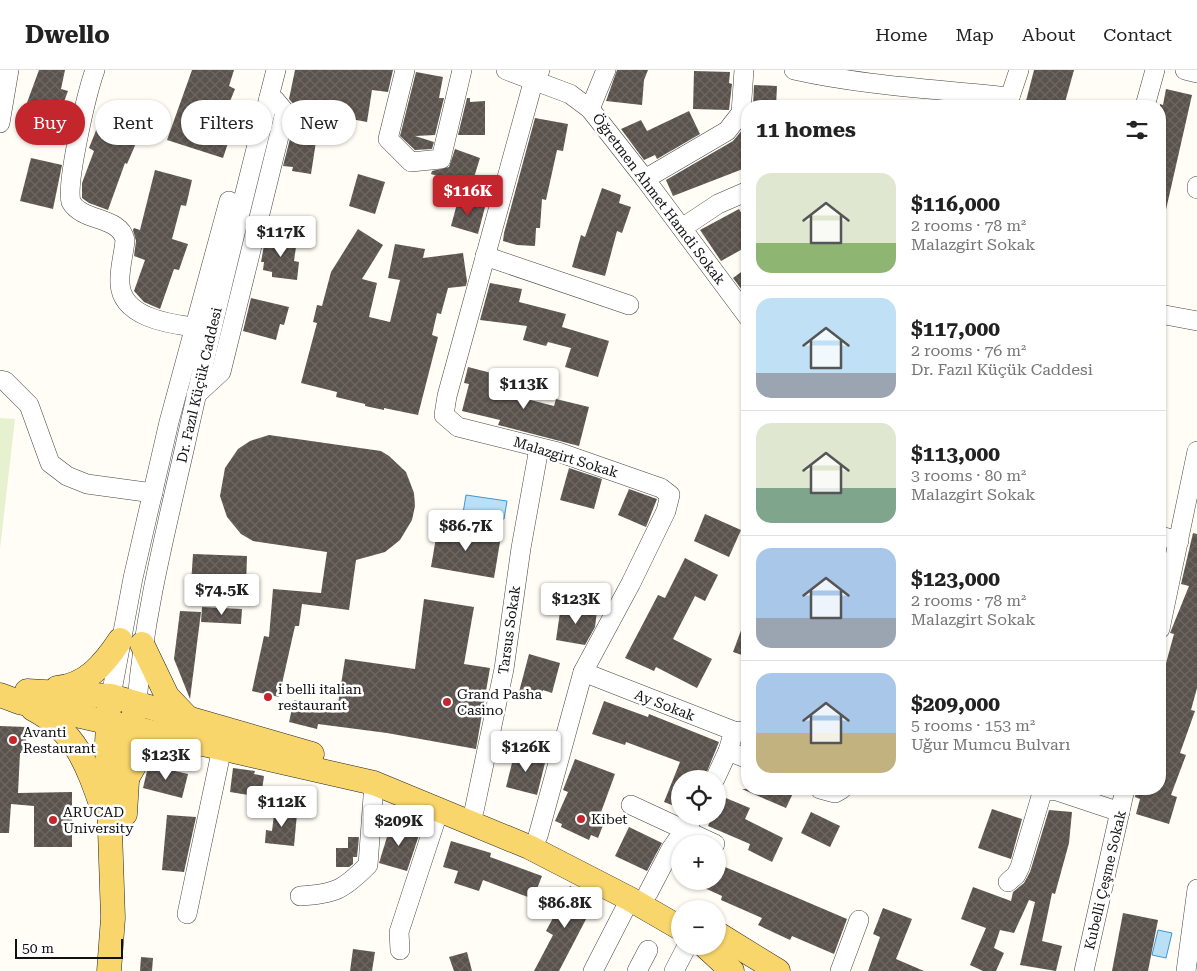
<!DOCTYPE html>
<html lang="en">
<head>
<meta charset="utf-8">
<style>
  body { margin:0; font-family:"Roboto Serif",serif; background:#f2f2f2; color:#222; height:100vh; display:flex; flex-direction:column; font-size:19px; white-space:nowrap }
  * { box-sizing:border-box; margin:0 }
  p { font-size:16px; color:#767676 }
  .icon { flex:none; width:28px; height:28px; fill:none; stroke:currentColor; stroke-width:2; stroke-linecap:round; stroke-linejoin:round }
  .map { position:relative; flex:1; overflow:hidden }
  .side { position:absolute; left:741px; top:30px; width:425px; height:695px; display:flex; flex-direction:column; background:#fff; border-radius:20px; box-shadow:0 1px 4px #0004 }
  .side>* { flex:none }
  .hud { position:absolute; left:15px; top:30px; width:475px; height:45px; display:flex; gap:10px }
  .buttons { position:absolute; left:671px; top:700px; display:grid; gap:10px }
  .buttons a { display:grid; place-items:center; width:55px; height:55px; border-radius:50%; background:#fff; box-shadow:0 1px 4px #0004; font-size:25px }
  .scale { position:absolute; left:15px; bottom:12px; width:108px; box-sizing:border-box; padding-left:5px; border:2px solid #111; border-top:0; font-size:14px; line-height:18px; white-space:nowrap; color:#111; -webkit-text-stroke:4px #fff; paint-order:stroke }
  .price { position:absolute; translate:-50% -42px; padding:0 11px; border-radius:5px; background:#fff; color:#222; font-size:16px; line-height:32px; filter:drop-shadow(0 1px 2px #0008) }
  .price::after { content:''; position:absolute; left:50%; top:30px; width:15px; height:11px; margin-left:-8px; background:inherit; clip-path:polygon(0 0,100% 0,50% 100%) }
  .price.selected { background:#c4262e; color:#fff }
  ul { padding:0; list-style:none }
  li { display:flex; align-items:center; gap:15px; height:125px; padding:0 15px }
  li+li { border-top:1px solid #e0e0e0 }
  li span { display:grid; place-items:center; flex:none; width:140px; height:100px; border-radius:15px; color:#555 }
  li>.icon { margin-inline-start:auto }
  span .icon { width:60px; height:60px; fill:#fffc; stroke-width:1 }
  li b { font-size:21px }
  h2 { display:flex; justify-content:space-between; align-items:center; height:60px; padding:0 15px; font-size:21px }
  .tag { padding:0 18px; border-radius:22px; background:#fff; box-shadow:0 1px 4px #0004; font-size:18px; line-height:45px }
  .tag.selected { background:#c4262e; color:#fff }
  header { display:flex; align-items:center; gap:30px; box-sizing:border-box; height:70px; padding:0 25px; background:#fff; border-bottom:1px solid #e0e0e0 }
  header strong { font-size:24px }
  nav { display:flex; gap:28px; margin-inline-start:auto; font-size:18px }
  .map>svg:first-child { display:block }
</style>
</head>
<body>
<header>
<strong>Dwello</strong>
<nav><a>Home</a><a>Map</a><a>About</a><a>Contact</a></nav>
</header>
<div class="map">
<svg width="1197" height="901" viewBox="0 0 1197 901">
  <defs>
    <pattern id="building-cross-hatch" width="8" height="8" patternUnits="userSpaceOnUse" patternTransform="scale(1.25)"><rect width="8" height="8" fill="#5a524d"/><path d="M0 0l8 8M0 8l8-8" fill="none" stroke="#6d6662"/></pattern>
  </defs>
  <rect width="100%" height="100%" fill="#fffdf5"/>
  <!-- pitch -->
  <polygon fill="#e6f2cf" points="0,348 15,349 0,479"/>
  <!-- water -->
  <g fill="#b9e0f7" stroke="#3f96cf">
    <polygon points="466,425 507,431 504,449 463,443"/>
    <polygon points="1158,860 1172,863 1166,888 1152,885"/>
  </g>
  <!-- building -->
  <g fill="url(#building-cross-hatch)">
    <polygon points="39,0 65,0 61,19 68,21 53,61 21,49"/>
    <polygon points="192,0 234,0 229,16 235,19 222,51 234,55 223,88 167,70"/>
    <polygon points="295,0 393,0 388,22 372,20 367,52 335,46 335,44 294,35 289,29"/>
    <polygon points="617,0 648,0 644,10 642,35 606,31"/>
    <polygon points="1034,0 1074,0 1064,36 1043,36 1026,31"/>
    <polygon points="694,1 730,2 729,13 732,14 729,40 693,39"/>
    <polygon points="416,2 443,7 439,28 444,28 435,65 415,66 434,72 432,79 415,80 400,66"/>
    <polygon points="754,15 777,16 776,36 753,36"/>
    <polygon points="1166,19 1192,25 1165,144 1160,144 1160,34 1163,35"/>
    <polygon points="467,28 470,28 470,32 485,31 485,65 458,65"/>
    <polygon points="689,41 700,64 657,89 655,85 644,90 621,59 641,50 647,61"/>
    <polygon points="101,48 121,56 124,49 143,57 127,94 125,93 108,140 89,133 82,128 82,113 94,81 89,78"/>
    <polygon points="535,48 568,54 563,81 557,80 546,130 542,129 540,158 536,158 535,176 517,175 503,171 504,163"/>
    <polygon points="748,53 748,97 673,126 666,110 733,71"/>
    <polygon points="296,62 317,65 311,104 292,101 293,97 283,96 291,65 295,66"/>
    <polygon points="455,79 480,88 471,117 431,104 432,101 449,97"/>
    <polygon points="31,88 62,95 53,139 20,131"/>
    <polygon points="155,100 192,110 186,136 181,135 172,169 188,174 179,200 174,199 160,239 144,232 134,221 145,190 134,186 136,171 133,160 134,158 140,160"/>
    <polygon points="358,104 385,112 375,144 349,136"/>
    <polygon points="602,118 621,125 619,133 631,137 622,163 617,161 605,206 572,197 581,165 585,167"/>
    <polygon points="458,130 485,137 478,164 451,156"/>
    <polygon points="739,139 748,154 748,176 721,191 700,160"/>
    <polygon points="358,159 383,175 362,209 377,213 369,247 390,252 400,210 388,208 395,174 425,179 423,188 463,183 467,211 466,216 448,218 441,244 437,243 432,265 438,267 418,345 384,338 384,340 365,336 365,334 336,327 337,322 301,313 317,253 313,252 317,235 322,236 331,202"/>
    <polygon points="276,167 297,170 294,191 299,192 297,210 272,207 272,202 263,200 264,192 261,192 265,170 276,171"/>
    <polygon points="748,197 748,228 733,208"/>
    <polygon points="490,213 522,219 519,232 566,244 562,257 609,271 598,307 565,297 571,278 548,272 546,276 523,270 527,256 480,250"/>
    <polygon points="251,228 289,237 284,255 280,254 276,270 243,261"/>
    <polygon points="468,297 499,305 495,321 554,336 556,329 589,337 579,376 498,355 500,350 462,341 469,314 464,313"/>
    <polygon points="269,365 381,381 389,386 406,402 414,423 415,436 412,450 400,470 385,482 356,490 349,540 302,534 299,556 295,556 279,627 252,621 264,566 269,567 273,519 321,523 327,482 253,471 241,464 227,447 220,426 225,398 238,379 250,371"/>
    <polygon points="569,398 602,409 594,439 560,430"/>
    <polygon points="629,419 657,429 646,457 618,445"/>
    <polygon points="705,444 741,460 729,487 694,471"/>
    <polygon points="438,456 501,466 494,508 431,497"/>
    <polygon points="1193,463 1197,464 1197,618 1191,640 1195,641 1180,683 1186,685 1171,725 1177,727 1169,754 1136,744 1140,729 1135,727 1136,719 1160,719 1160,615 1174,564 1170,563 1189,516 1181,514"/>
    <polygon points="193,484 247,486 246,516 191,514"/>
    <polygon points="685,488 718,505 705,531 695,526 673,569 712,589 697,618 656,597 654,601 625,588 658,525 665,528"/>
    <polygon points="424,529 474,537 464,594 490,598 476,679 387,663 318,654 317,659 289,652 294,630 337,640 345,589 415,599"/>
    <polygon points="561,535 597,541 595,557 585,575 556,570"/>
    <polygon points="202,537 242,539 241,554 201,552"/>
    <polygon points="180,541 201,542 190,629 174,589"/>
    <polygon points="746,547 748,547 748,587 733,582"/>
    <polygon points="529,584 560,593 552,623 543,620 540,628 519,622"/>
    <polygon points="604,631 648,647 649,644 719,672 704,709 680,709 680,738 664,732 680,692 626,672 625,675 592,664"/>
    <polygon points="0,656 26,657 26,683 20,683 18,723 72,722 72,777 34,777 34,736 11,734 9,763 0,763"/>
    <polygon points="515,681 546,689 537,725 506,717"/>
    <polygon points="575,689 615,704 600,745 606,748 598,768 591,765 589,770 561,757 562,754 555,751 568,722 563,720"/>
    <polygon points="153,696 188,704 182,728 143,718 147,701"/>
    <polygon points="233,698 255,701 254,704 264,706 261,727 230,722"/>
    <polygon points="742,719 795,719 786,738"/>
    <polygon points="721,726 750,738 745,749 783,768 772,792 748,780 750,774 708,756 712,746 718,746 718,734"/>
    <polygon points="275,737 286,738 286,743 297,744 294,776 265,773 266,760 272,761"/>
    <polygon points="992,739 1022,749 1011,789 978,778"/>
    <polygon points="1049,740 1072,742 1069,773 1055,824 1052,823 1042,871 1062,876 1056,901 1020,895 1035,832 1029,830 1014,863 1000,860 994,878 1004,883 996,901 983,901 970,895 986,858 961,849 973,817 1011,831 1013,822 1024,813 1030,802"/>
    <polygon points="811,742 840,756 830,777 801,763"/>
    <polygon points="167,745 196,747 184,802 162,800"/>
    <polygon points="391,754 420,762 407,801 379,793"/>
    <polygon points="629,757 662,773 647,801 615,786"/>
    <polygon points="348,767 359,767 357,787 353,787 353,794 349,797 336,797 336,778 348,778"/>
    <polygon points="451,771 491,783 490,787 542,806 533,829 483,810 479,821 454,813 458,801 443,797"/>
    <polygon points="718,794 847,849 834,884 792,866 790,870 758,855 762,848 721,830 722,826 689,811 718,811"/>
    <polygon points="570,816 596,830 559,901 534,901 553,865 546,861"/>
    <polygon points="883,838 912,849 896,889 924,901 868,901 880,867 873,864"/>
    <polygon points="1123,843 1158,850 1148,901 1112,901"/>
    <polygon points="353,879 375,882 372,901 350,901"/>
    <polygon points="467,882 472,901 454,901 449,887"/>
    <polygon points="141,887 153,888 152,901 140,901"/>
  </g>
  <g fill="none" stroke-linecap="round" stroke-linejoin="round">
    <defs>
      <g id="minor">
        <path d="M 95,0 C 87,22 66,112 71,132 C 82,152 120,146 125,170 C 124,184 119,199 120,213 C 121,247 169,254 194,257"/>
        <polyline points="405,0 388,69 411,92 441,89 462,0"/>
        <polyline points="506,0 570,24 590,39 645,109 748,247"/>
        <path d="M 794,0 C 865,16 938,19 1010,27"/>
        <polyline points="1185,0 1197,3"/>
        <polyline points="1007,36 1019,0"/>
        <polyline points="1145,36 1155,0"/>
        <polyline points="590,39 606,0"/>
        <polyline points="0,53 9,0"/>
        <polyline points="645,109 727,61 741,43 744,0"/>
        <polyline points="1197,116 1197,119"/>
        <polyline points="682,158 718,134 748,121"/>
        <polyline points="485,186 629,235"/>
        <polyline points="1160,244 1197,251"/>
        <polyline points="0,310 5,311 29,335 50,393 67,406 87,414 153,423"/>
        <polyline points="196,325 221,302 285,42 275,30 269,28"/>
        <polyline points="1160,466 1179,471"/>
        <polyline points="1160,559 1197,381"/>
        <polyline points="583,602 734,661 742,662 748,658"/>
        <polyline points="111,626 133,508 169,352 229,131"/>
        <path d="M 137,632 C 144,545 166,460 185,376 C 213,250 244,125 276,0"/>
        <polyline points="728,681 748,689"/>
        <polyline points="715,709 728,681 734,661"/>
        <polyline points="820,719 835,723 842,719"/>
        <polyline points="631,735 715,774"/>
        <polyline points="474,741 504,599 521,478 539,378"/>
        <polyline points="538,766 583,602 631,513 666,441 670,425 661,418 558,382 458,357 444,345 447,326 534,9 540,0"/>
        <polyline points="1008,812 1016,805 1020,797 1042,723 1049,720 1057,721 1120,742"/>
        <polyline points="648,823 671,779 694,746"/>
        <path d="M 300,826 C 335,824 343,820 368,795 L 374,713"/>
        <polyline points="187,844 222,678"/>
        <polyline points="400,880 399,862 439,740"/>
        <polyline points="593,901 630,829"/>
        <polyline points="637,901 648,880"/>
        <polyline points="674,901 687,876"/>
        <polyline points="840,901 859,850"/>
        <polyline points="1084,901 1125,719"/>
        <polyline points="1186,901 1197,819"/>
      </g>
      <g id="major">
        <polyline points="142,574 167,626 186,646"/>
        <path d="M 57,618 C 87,615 104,594 120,570"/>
        <polyline points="27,621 111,626 312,684"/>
        <polyline points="0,625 19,632 374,713 529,777 630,829 680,858"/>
        <polyline points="109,636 107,673 113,848 109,901"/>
        <path d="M 33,639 C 76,662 87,694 102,737"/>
        <polyline points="126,710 138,689 149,683 191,679"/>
        <polyline points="125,744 129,678 134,643"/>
        <polyline points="718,864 778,901"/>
        <polyline points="705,876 732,901"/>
      </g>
    </defs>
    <!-- minor casing -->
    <use href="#minor" stroke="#444" stroke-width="20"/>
    <!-- major casing -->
    <use href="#major" stroke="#222" stroke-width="25"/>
    <!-- minor -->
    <use href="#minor" stroke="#fff" stroke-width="19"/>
    <!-- major -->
    <use href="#major" stroke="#f9d66b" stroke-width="24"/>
  </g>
  <!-- markers -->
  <g fill="#c4262e" stroke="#fff" stroke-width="2">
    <circle cx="268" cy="627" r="5"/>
    <circle cx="447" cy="632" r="5"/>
    <circle cx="13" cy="670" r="5"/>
    <circle cx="581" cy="749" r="5"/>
    <circle cx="53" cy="750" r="5"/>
  </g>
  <g text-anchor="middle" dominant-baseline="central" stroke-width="5" stroke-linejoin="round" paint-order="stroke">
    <!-- street labels -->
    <g font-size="14" fill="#111" stroke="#fff">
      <text transform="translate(659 129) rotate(53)">Öğretmen Ahmet Hamdi Sokak</text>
      <text transform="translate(199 315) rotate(-77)">Dr. Fazıl Küçük Caddesi</text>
      <text transform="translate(566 387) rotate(17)">Malazgirt Sokak</text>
      <text transform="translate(509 560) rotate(-82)">Tarsus Sokak</text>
      <text transform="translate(665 635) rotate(21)">Ay Sokak</text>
      <text transform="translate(1105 810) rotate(-77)">Kubelli Çeşme Sokak</text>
    </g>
    <!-- poi labels -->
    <g font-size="14" fill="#111" stroke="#fff" text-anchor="start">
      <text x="278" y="619">i belli italian<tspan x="278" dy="16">restaurant</tspan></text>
      <text x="457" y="624">Grand Pasha<tspan x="457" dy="16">Casino</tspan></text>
      <text x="23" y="662">Avanti<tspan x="23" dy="16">Restaurant</tspan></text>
      <text x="63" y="742">ARUCAD<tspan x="63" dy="16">University</tspan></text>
      <text x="591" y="749">Kibet</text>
    </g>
  </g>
</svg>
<div class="buttons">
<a><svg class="icon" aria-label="locate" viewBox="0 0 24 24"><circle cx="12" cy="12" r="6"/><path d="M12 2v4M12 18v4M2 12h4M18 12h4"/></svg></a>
<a>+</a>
<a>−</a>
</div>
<div class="scale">50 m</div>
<b class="price selected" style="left:468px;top:147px">$116K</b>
<b class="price" style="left:281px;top:188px">$117K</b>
<b class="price" style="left:524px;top:340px">$113K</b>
<b class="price" style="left:466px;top:482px">$86.7K</b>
<b class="price" style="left:222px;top:546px">$74.5K</b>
<b class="price" style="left:576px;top:555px">$123K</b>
<b class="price" style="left:526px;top:703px">$126K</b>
<b class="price" style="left:166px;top:711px">$123K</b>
<b class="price" style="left:282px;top:758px">$112K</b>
<b class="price" style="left:399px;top:777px">$209K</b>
<b class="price" style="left:565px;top:859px">$86.8K</b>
<div class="hud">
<a class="tag selected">Buy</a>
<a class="tag">Rent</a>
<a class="tag">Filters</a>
<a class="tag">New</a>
</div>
<section class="side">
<h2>11 homes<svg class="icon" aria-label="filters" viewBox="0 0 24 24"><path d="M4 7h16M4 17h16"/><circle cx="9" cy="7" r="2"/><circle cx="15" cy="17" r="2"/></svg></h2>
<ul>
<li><span style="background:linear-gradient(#dfe7d0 70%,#8fb573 0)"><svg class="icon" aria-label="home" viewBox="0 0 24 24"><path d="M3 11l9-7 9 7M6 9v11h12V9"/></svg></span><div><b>$116,000</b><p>2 rooms · 78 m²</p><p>Malazgirt Sokak</p></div></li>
<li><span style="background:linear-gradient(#bfe0f5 75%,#9aa5b1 0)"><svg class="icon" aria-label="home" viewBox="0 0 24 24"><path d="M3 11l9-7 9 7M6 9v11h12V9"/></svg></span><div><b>$117,000</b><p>2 rooms · 76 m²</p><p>Dr. Fazıl Küçük Caddesi</p></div></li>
<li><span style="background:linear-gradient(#dfe7d0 65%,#7fa58c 0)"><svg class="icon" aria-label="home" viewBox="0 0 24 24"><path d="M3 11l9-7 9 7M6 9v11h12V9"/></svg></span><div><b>$113,000</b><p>3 rooms · 80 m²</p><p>Malazgirt Sokak</p></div></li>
<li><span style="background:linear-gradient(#a9c7e8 70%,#9aa5b1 0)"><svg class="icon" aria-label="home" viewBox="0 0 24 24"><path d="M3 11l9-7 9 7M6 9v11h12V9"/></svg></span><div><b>$123,000</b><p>2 rooms · 78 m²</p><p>Malazgirt Sokak</p></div></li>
<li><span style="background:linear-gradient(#a9c7e8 60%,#c2b280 0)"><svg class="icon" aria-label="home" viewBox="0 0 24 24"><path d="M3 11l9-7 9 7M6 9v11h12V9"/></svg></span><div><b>$209,000</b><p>5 rooms · 153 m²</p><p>Uğur Mumcu Bulvarı</p></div></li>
</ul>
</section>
</div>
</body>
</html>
